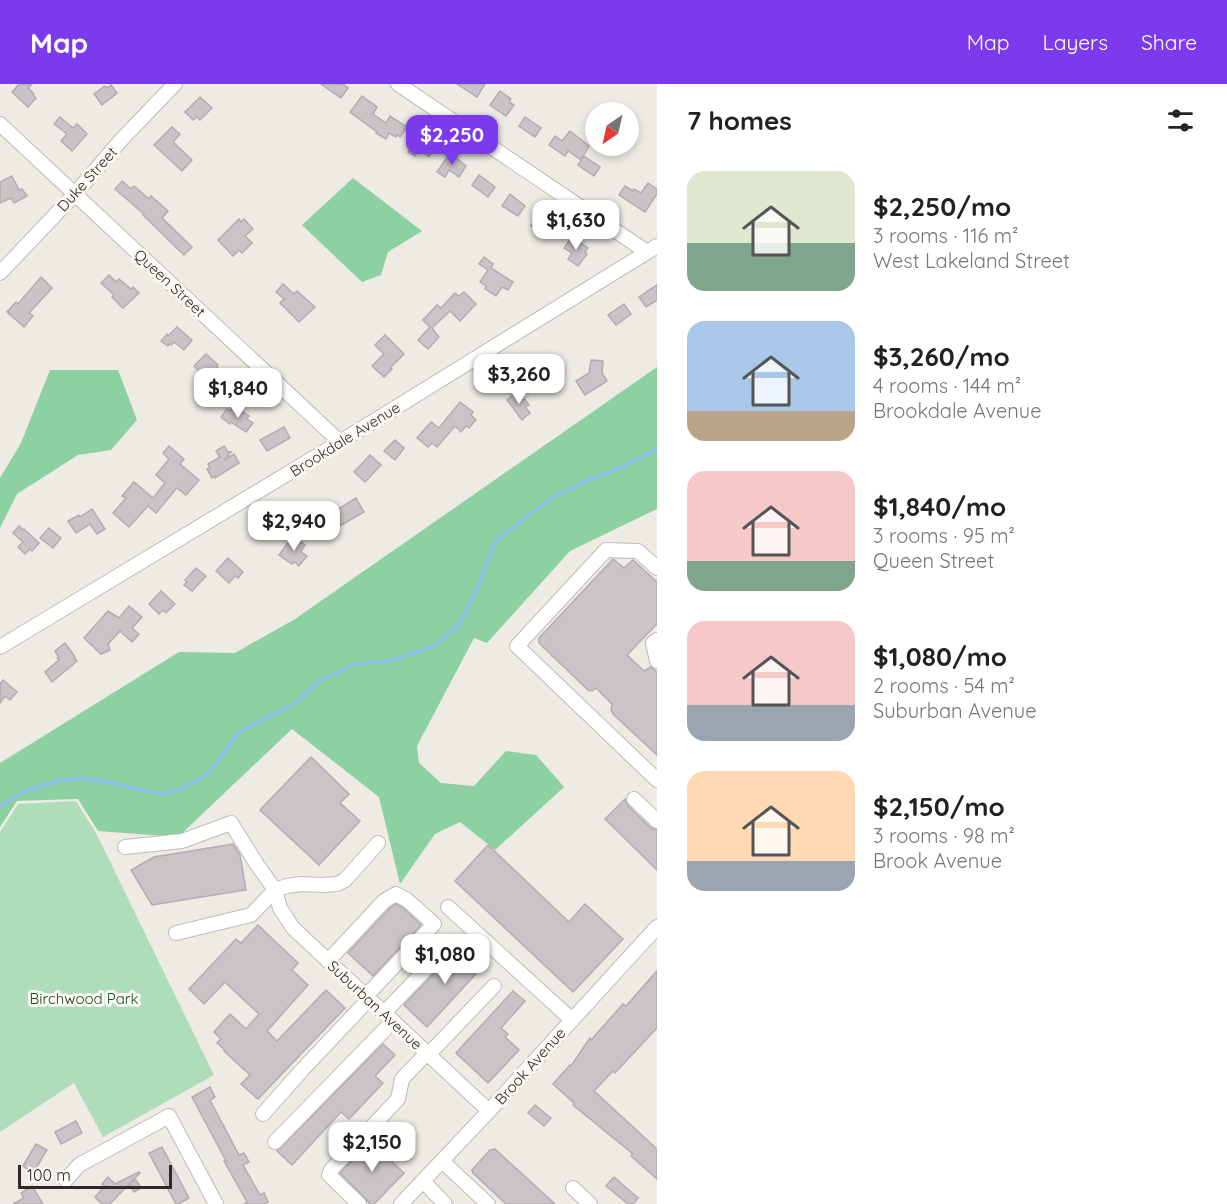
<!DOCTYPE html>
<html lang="en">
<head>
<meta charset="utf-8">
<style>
  body { margin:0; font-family:Quicksand,sans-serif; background:#f2f2f2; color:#222; height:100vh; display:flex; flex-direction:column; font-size:22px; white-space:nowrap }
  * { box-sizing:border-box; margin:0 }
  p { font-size:20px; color:#767676 }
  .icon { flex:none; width:33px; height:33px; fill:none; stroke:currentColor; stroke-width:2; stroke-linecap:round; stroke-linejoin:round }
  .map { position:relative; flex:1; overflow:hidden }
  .sheet { display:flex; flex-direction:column; background:#fff; width:570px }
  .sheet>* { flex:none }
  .needle { width:39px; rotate:214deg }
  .buttons { position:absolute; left:585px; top:18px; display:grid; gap:12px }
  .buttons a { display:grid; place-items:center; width:54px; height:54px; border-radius:50%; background:#fff; box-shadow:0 3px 9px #0003; font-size:30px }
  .scale { position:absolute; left:18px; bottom:15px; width:154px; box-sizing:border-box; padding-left:6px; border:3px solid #2b2a27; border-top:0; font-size:16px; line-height:21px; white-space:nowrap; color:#2b2a27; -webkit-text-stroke:4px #fbf9f1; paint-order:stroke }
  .price { position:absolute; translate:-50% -51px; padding:0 14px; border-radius:12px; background:#fff; color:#222; font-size:20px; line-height:39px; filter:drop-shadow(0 2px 3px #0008) }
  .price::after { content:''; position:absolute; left:50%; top:36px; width:18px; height:14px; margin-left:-9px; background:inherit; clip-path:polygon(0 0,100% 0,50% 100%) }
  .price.on { background:#7c3aed; color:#fff }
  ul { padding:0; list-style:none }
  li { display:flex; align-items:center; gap:18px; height:150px; padding:0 30px }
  li span { display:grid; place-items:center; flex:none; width:168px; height:120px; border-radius:18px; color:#555 }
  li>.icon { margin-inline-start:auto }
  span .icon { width:72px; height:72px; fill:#fffc; stroke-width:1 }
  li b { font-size:26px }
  h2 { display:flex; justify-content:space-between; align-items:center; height:72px; padding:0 30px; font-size:26px }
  header { display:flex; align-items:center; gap:36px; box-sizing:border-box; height:84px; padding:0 30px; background:#7c3aed; color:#fff }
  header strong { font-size:28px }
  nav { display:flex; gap:33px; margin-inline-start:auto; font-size:21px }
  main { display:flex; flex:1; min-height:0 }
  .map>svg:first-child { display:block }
</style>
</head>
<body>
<header>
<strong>Map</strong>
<nav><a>Map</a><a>Layers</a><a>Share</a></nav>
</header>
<main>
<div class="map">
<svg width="657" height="1120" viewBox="0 0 657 1120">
  <rect width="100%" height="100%" fill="#edebe4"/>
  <!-- green -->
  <polygon fill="#afddbb" points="76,717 96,749 214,991 103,1053 74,999 0,1048 0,748 18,720"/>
  <!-- forest -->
  <g fill="#8dd0a1">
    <polygon points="353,94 422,147 388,168 381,191 362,198 302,141"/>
    <polygon points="657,283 657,425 570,467 487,559 474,554 417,662 419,679 441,699 474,702 506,667 536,671 564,703 495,766 460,738 435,750 400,800 379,713 292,645 178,753 98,747 78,715 17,717 0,743 0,679 179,568 235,569 295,535"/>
    <polygon points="50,286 118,286 137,336 111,366 78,371 17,410 0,444 0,394 21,359"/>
  </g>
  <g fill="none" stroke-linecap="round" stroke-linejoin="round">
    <!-- stream -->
    <polyline stroke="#8dc2f8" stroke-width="3" points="0,722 23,708 57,697 81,694 108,698 127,703 163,710 182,705 208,690 239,648 295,619 318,598 355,580 391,577 434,562 459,541 478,502 497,455 552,414 584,398 631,379 657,365"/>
  </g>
  <!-- building -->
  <g fill="#cac3c7" stroke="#b3acb0" stroke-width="1.5">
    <polygon points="19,0 32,0 28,4 34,10 33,11 36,14 28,23 12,8"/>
    <polygon points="321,0 343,0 348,4 341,14"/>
    <polygon points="457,0 485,0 477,13"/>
    <polygon points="111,1 117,9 102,21 94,10 105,2 107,4"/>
    <polygon points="500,7 511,15 509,18 514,21 506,32 490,21"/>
    <polygon points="362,12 377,23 373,30 386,39 390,32 407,43 400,53 397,51 396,53 389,49 386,55 376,49 377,48 350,28"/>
    <polygon points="200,13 212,24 200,36 197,33 193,36 185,28"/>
    <polygon points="60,33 73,44 77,40 87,50 72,67 61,57 67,50 54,40"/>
    <polygon points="525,33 541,44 535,53 519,42"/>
    <polygon points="172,43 180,50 173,58 192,76 182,87 154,61"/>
    <polygon points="570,47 589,62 581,76 568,67 565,72 549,61 555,52 562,57"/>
    <polygon points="421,50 437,61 429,73 419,66 415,72 408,68"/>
    <polygon points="450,69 466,82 459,93 449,86 445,93 437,88"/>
    <polygon points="584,72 600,83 594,92 578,81"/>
    <polygon points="479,91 495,103 488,113 472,101"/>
    <polygon points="12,92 19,106 22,105 27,112 14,119 11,114 0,119 0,98"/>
    <polygon points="122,97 131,105 134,102 149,115 151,112 168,127 162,134 192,163 184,171 143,131 144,130 115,105"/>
    <polygon points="648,99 657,105 657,110 645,128 619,111 625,102 633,107 634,105 641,109"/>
    <polygon points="510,110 525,122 518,132 502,122"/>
    <polygon points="538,131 554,142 548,152 531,142"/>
    <polygon points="239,135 241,138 244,135 253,145 245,152 252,159 242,169 239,166 233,172 218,156"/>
    <polygon points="572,153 588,164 585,168 587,170 578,182 568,175 572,169 564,164"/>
    <polygon points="484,173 493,180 491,184 513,198 508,206 502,203 496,212 485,205 486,202 480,198 488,186 479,180"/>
    <polygon points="109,191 116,198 119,195 131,205 133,203 139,209 123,224 112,213 114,211 101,199"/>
    <polygon points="41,193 52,204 29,229 33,232 24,243 7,228 16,218 18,220"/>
    <polygon points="283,200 294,210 297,207 315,223 299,238 280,219 284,215 276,208"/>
    <polygon points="657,201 657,216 646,223 639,213"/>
    <polygon points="464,208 476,220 460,237 450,227 432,244 439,253 428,265 418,256 430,243 423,236 437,221 441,224 455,209 459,212"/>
    <polygon points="624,220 631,230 616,241 608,231"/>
    <polygon points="177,243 192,256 184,266 174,258 171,261 169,260 168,262 161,257 167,250 168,252"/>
    <polygon points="385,251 404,270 390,284 392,285 384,293 372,282 384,270 375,261"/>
    <polygon points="206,270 218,281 217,283 225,291 214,302 194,282"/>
    <polygon points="591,276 603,277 602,289 607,297 585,311 576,297 589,289"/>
    <polygon points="518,307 529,321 525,323 530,329 522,336 507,316"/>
    <polygon points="460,318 473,328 471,331 476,336 469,344 466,342 461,348 455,342 437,363 432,359 428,363 417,354 431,338 439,344"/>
    <polygon points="234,322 249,332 247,335 253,339 246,348 231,338 230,340 221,333 227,325 230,327"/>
    <polygon points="284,343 290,354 267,367 260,356"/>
    <polygon points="395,356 404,364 395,376 384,367"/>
    <polygon points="169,362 184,375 180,380 199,396 186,411 177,404 176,405 156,429 148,422 129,443 113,429 126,414 122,412 134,398 153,414 165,399 156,391 169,375 163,369"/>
    <polygon points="224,362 228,368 231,368 224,376 234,370 239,379 215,394 215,392 212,394 207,385 210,384 208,380 220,373 216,367"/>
    <polygon points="370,371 381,381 365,398 354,388"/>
    <polygon points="356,414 364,428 333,446 334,448 326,453 314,434 327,426 330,430"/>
    <polygon points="92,425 105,445 97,450 90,440 76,449 68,437 79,431 80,433"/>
    <polygon points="19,442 23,446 24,445 39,459 32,467 30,465 25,470 18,463 23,458 13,449"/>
    <polygon points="49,444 61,454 53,464 40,454"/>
    <polygon points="293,452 305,461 301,468 307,472 299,482 294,478 292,480 279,471"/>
    <polygon points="228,474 243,488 238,494 235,492 229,499 216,487"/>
    <polygon points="613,475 624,484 633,476 657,498 657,540 627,571 644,587 651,583 657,588 657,671 614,631 611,626 612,620 596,604 592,607 588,606 539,559 539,554"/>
    <polygon points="196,484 206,492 192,507 184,501 187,498 185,496"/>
    <polygon points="161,507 175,520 166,529 163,526 159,530 149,520"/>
    <polygon points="129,522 142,533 132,544 139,550 132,558 120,547 108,560 110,566 101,570 84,554 108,527 119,534"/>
    <polygon points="65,559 75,573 74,574 77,577 52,598 45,588 59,576 57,574 59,573 55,567"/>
    <polygon points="3,596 17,608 10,616 5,612 0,619 0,600"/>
    <polygon points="311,673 349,710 340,719 360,737 319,781 260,726"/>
    <polygon points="625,715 628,722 651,744 657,746 657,786 605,735"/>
    <polygon points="233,760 240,771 246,806 152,821 131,786 154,773"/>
    <polygon points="488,761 569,838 585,820 623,855 573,908 455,797"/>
    <polygon points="396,820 402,823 421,841 373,892 348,869 390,824"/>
    <polygon points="258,841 298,879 292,886 308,901 267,947 277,957 326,906 345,924 258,1015 241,1000 250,991 224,967 225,966 217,959 221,955 214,948 230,930 246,945 259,930 225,898 204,920 189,905 236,855 241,859"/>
    <polygon points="462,858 485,880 427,943 404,921 457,866"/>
    <polygon points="657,887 657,944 615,989 613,987 594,1007 657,1065 657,1095 631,1072 633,1070 573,1021 574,1019 553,1000 570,981 571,982 590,954 591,956 623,920 626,922"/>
    <polygon points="513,907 525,917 501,944 508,950 505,953 519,966 488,999 456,969"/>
    <polygon points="383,960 395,971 375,992 383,999 349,1035 341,1028 292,1081 277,1067"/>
    <polygon points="210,1003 215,1013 210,1016 239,1071 244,1069 249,1078 243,1081 260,1111 264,1109 268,1118 264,1120 244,1120 247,1118 224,1077 226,1077 192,1013"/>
    <polygon points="535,1021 551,1034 544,1042 528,1029"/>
    <polygon points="76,1037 82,1049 61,1060 55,1048"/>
    <polygon points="370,1057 404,1089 374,1120 370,1120 365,1114 340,1089"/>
    <polygon points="36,1060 47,1066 33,1089 23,1082"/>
    <polygon points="162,1063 189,1114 178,1120 176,1120 149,1069"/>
    <polygon points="495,1065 497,1067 555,1120 506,1120 473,1089 472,1086 490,1066"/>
    <polygon points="139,1088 140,1089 130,1099 136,1096 141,1104 134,1108 129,1100 110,1120 102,1120 95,1113 105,1102 102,1100 108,1093 115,1100"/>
    <polygon points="614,1093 638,1114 633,1120 628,1120 606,1102"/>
    <polygon points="32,1102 43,1120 13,1120 24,1114 21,1109"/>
  </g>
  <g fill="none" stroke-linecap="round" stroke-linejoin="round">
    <defs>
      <g id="minor">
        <polyline points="398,0 647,168"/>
        <polyline points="0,40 340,358"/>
        <polyline points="0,189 75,110 122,55 175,0"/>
        <polyline points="657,484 638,467 606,466 517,562 657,696"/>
        <polyline points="657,556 653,559 657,577"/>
        <polyline points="0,563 340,358 657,162"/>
        <polyline points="634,715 657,737"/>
        <polyline points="125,763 182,757 231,739 256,779 275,806 280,824 293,844 489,1027"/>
        <polyline points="448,823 572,936"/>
        <polyline points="176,849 251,831 275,806 287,802 301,800 322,801 337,800 345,796 378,759"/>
        <polyline points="328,877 384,817 396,810 407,816 434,840 366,912"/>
        <polyline points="384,929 450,860"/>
        <polyline points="428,971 494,902"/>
        <polyline points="263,1030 303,985 369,915"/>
        <polyline points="275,1058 393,937"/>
        <polyline points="442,1077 488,1120"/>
        <polyline points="66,1096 79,1081 169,1032 216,1120"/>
        <polyline points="423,1097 445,1120"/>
        <polyline points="573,1104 590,1120"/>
        <polyline points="359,1120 329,1091 331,1086 398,1015 402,995 427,969"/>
        <polyline points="401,1120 489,1027 657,843"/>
      </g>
    </defs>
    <!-- minor casing -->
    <use href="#minor" stroke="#bebcb5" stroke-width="16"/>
    <!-- minor -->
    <use href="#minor" stroke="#fff" stroke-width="14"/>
  </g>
  <g text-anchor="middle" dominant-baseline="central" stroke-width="6" stroke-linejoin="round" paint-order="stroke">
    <!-- street labels -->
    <g font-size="15" fill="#2b2a27" stroke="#fbf9f1">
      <text transform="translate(87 95) rotate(-48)">Duke Street</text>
      <text transform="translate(170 199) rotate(43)">Queen Street</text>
      <text transform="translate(345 355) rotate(-32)">Brookdale Avenue</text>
      <text transform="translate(375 921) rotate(43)">Suburban Avenue</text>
      <text transform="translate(530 982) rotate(-48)">Brook Avenue</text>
    </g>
    <!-- park labels -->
    <g font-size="15" fill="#164829" stroke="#fbf9f1">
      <text x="84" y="914">Birchwood Park</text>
    </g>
  </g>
</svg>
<div class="buttons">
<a><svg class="needle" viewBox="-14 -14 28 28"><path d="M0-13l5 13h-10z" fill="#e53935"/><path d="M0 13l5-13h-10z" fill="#767676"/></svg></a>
</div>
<div class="scale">100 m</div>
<b class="price on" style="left:452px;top:82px">$2,250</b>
<b class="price" style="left:576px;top:167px">$1,630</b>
<b class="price" style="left:519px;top:321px">$3,260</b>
<b class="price" style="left:238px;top:335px">$1,840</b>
<b class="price" style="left:294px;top:468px">$2,940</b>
<b class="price" style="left:445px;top:901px">$1,080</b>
<b class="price" style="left:372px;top:1089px">$2,150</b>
</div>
<section class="sheet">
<h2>7 homes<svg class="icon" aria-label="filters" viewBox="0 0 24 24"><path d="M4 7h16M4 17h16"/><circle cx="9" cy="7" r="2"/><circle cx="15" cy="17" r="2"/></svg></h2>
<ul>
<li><span style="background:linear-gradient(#dfe7d0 60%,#7fa58c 0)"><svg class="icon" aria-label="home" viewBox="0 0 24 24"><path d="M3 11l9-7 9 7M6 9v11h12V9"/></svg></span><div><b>$2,250/mo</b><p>3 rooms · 116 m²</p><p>West Lakeland Street</p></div></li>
<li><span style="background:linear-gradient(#a9c7e8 75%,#b9a48a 0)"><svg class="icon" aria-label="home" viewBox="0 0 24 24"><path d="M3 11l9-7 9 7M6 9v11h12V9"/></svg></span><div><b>$3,260/mo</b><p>4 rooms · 144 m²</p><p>Brookdale Avenue</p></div></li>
<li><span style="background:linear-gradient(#f6c9c9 75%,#7fa58c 0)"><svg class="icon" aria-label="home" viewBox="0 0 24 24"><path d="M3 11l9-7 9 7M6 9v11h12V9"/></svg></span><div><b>$1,840/mo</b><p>3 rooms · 95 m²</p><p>Queen Street</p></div></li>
<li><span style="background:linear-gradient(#f6c9c9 70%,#9aa5b1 0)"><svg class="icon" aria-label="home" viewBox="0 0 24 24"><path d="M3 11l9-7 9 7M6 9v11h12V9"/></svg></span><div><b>$1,080/mo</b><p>2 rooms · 54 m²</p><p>Suburban Avenue</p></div></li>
<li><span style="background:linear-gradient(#ffd9b3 75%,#9aa5b1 0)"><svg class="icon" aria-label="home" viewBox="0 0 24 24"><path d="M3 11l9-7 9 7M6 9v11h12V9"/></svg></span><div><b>$2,150/mo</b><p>3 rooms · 98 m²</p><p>Brook Avenue</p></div></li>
</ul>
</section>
</main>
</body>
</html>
